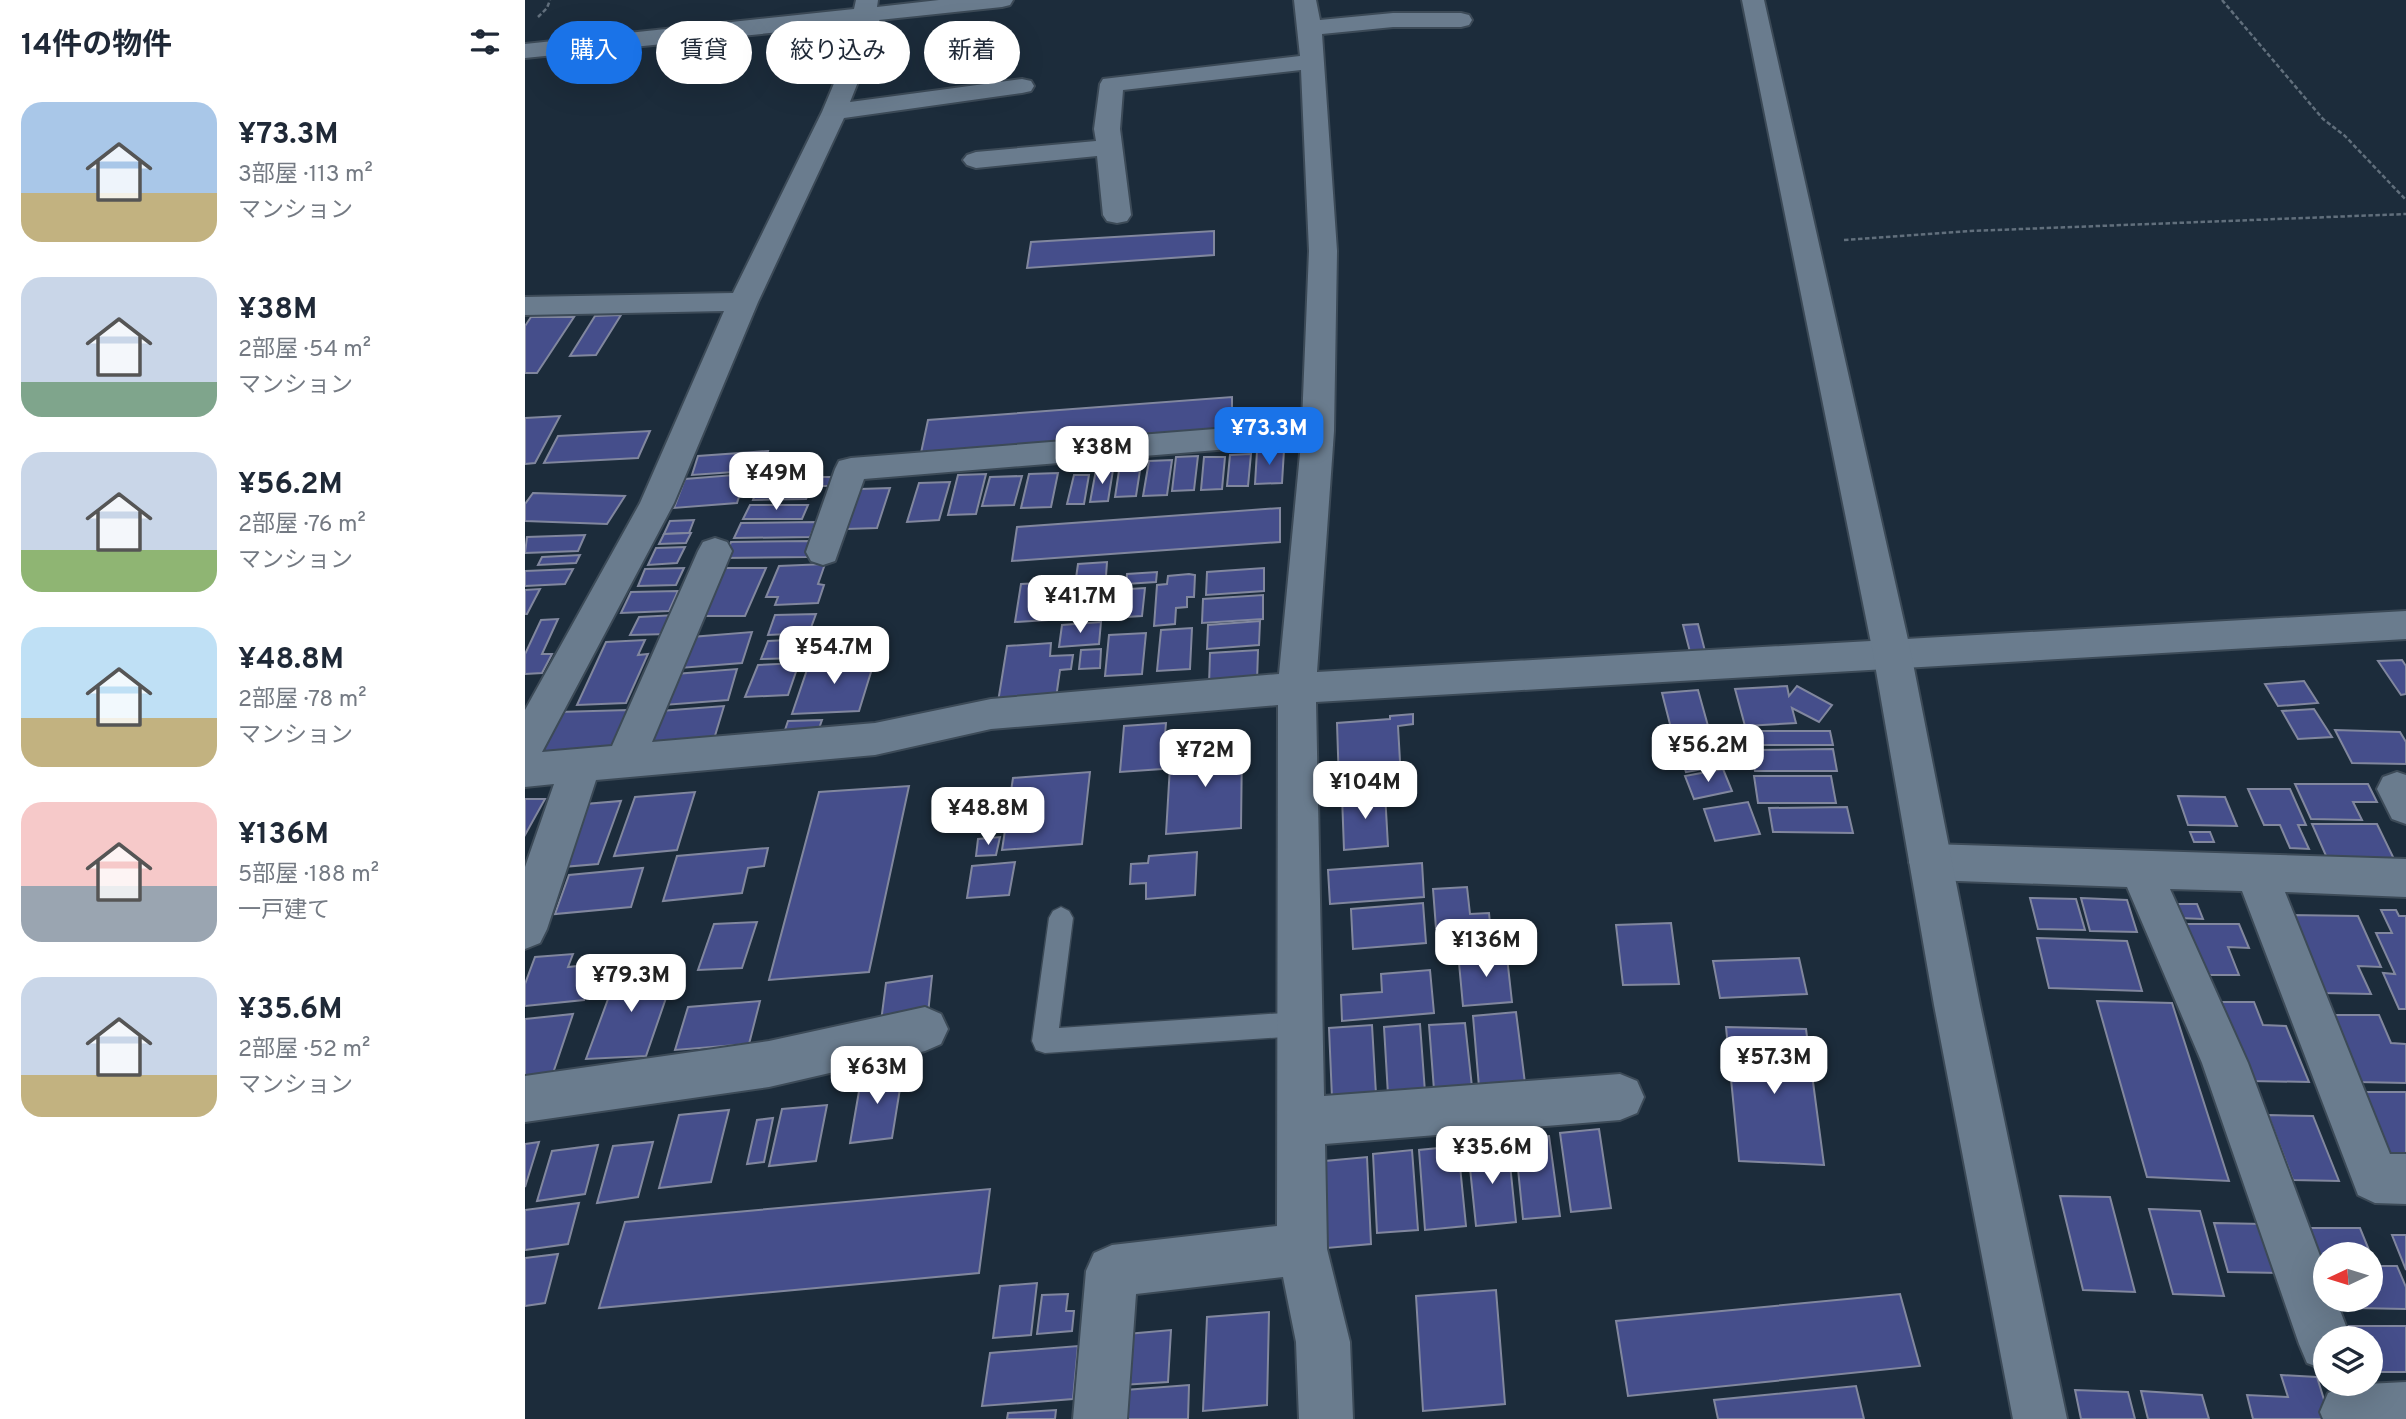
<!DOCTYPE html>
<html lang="ja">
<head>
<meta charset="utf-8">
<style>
  body { margin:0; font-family:Overpass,"Noto Sans JP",sans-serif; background:#f2f2f3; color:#1f2937; height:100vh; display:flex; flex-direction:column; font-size:26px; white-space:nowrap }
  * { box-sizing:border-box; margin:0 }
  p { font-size:23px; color:#747a83 }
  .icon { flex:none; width:38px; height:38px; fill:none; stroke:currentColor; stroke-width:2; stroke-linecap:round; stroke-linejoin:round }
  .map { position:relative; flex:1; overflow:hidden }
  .panel { display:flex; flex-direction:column; background:#fff; width:525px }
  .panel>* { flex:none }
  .guide { position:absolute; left:21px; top:21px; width:665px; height:63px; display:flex; gap:14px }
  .needle { width:46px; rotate:266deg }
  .tools { position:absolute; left:1788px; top:1242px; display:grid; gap:14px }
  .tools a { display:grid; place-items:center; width:70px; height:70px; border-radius:50%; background:#fff; box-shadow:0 7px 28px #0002; font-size:35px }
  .price { position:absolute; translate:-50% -60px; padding:0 16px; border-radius:14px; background:#fff; color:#222; font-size:23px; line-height:46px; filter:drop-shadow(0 2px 4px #0008) }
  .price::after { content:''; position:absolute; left:50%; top:42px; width:21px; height:16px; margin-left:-10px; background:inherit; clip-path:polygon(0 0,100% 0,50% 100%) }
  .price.on { background:#1a73e8; color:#fff }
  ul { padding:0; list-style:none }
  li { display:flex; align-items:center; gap:21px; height:175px; padding:0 21px }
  li span { display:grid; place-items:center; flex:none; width:196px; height:140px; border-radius:21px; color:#555 }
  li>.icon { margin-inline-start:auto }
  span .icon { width:84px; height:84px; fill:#fffc; stroke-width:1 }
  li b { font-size:30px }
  h2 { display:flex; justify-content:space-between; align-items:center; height:84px; padding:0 21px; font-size:30px }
  .pill { padding:0 24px; border-radius:32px; background:#fff; box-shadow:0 7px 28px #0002; font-size:24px; line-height:63px }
  .pill.on { background:#1a73e8; color:#fff }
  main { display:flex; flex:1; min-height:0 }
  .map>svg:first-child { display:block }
</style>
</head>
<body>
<main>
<section class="panel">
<h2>14件の物件<svg class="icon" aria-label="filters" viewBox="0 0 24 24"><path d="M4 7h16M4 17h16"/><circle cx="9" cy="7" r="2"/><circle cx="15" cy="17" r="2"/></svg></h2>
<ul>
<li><span style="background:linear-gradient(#a9c7e8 65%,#c2b280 0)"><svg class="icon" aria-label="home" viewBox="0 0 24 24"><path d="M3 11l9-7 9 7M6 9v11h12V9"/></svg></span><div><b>¥73.3M</b><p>3部屋 · 113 m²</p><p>マンション</p></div></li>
<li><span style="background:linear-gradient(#c9d6e8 75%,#7fa58c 0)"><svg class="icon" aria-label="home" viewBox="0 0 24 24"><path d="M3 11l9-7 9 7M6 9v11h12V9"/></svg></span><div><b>¥38M</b><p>2部屋 · 54 m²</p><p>マンション</p></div></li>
<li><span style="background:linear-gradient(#c9d6e8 70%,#8fb573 0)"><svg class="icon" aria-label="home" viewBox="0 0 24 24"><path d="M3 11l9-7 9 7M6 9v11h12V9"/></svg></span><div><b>¥56.2M</b><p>2部屋 · 76 m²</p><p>マンション</p></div></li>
<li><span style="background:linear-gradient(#bfe0f5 65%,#c2b280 0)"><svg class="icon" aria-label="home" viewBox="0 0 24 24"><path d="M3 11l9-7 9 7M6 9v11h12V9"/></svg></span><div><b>¥48.8M</b><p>2部屋 · 78 m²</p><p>マンション</p></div></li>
<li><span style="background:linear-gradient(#f6c9c9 60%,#9aa5b1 0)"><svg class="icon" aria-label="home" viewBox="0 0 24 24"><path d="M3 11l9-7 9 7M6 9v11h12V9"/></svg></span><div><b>¥136M</b><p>5部屋 · 188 m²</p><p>一戸建て</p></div></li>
<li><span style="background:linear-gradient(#c9d6e8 70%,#c2b280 0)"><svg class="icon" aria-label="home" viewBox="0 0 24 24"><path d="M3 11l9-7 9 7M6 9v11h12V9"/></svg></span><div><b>¥35.6M</b><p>2部屋 · 52 m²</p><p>マンション</p></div></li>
</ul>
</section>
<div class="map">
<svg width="1881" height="1419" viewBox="0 0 1881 1419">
  <rect width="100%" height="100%" fill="#1c2c3b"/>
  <!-- building -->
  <g fill="#454e8b" stroke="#81879e" stroke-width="2">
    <polygon points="689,231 689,255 502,268 506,242"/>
    <polygon points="96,315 71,355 45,356 70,316"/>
    <polygon points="6,317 49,317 12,373 0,373 0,326"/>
    <polygon points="707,397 707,428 396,453 403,420"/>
    <polygon points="35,416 10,463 0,464 0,418"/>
    <polygon points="125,431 113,458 19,463 33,436"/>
    <polygon points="759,450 757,483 730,484 732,451"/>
    <polygon points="243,451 237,470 167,475 173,456"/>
    <polygon points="726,454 723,486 702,486 705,455"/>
    <polygon points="673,456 669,490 647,491 651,457"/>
    <polygon points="679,457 700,457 697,489 676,490"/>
    <polygon points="647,460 642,495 618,496 624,461"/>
    <polygon points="595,464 616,464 611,496 590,497"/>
    <polygon points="571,470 588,470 583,501 565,502"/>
    <polygon points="533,473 526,507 496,508 504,474"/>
    <polygon points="221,474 212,503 149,508 160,479"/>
    <polygon points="461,474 451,514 423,515 433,475"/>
    <polygon points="549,475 564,475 559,504 542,504"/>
    <polygon points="497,476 489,505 457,506 465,477"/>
    <polygon points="242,477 311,477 306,486 238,486"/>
    <polygon points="425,482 414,520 382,522 394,483"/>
    <polygon points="365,488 352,528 321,529 335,489"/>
    <polygon points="232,489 286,489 281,499 228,500"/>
    <polygon points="8,493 100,496 82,524 0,521 0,504"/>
    <polygon points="225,505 283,505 277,519 218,519"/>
    <polygon points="755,508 755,542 487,561 492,527"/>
    <polygon points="169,520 164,533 139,534 145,521"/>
    <polygon points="291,522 285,537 209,538 216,523"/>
    <polygon points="164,533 166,533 161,543 134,544 139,534"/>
    <polygon points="60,535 53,551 0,553 2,537"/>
    <polygon points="288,541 282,557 199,558 206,542"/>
    <polygon points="160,547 152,563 123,565 131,548"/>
    <polygon points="55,555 51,563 13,565 17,557"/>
    <polygon points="582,562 580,590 549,592 553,564"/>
    <polygon points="300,564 293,584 299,585 293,603 250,605 253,597 241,597 254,566"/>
    <polygon points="159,568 151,585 113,586 120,569"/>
    <polygon points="198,568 241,568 220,616 175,616"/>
    <polygon points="739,568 739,591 681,595 682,572"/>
    <polygon points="48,569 40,584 0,586 0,571"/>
    <polygon points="632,572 631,582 601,584 602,574"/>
    <polygon points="664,574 670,575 669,597 662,597 662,607 651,608 650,624 629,626 632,585 642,584 643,576"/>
    <polygon points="537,582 535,601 541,600 539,619 490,622 496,584"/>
    <polygon points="620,588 617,616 585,618 588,590"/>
    <polygon points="15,589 2,614 0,614 0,590"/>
    <polygon points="153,591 144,611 96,613 106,592"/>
    <polygon points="738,595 738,619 677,623 678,599"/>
    <polygon points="291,614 284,633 243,635 250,615"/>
    <polygon points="151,615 144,634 105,635 114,617"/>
    <polygon points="33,619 17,654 27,654 17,673 0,674 0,654 16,620"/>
    <polygon points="735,621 734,645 682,649 683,625"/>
    <polygon points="576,622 574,644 534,647 537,625"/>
    <polygon points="1173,624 1180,651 1165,652 1158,625"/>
    <polygon points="667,628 665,669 632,671 636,630"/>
    <polygon points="227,632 217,663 155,668 166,637"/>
    <polygon points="621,633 617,674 580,676 584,635"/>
    <polygon points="282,639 276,658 236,659 243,641"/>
    <polygon points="120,640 113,655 123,654 101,703 52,705 81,642"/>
    <polygon points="526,643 525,656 548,655 546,669 535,670 531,698 473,702 482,646"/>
    <polygon points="576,649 575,668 554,669 556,650"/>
    <polygon points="733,650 732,682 684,685 685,653"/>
    <polygon points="350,659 334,711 267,714 285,661"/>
    <polygon points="1877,660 1881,666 1881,694 1876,695 1853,661"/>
    <polygon points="274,663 263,695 220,697 233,665"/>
    <polygon points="212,669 203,700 139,705 150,674"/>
    <polygon points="1779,681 1793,703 1753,706 1740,684"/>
    <polygon points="1262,686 1264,696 1272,686 1307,705 1294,722 1267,708 1271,723 1220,726 1210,689"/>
    <polygon points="1173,690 1185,733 1148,736 1137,693"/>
    <polygon points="199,706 189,739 124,744 135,711"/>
    <polygon points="1789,709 1807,737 1773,739 1757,711"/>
    <polygon points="103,710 83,754 11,757 33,712"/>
    <polygon points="888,714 888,724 873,726 876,779 814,784 812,723 865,719 865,716"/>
    <polygon points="297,720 290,740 256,742 263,721"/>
    <polygon points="641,723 637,769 595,772 599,726"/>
    <polygon points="1810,730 1875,732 1881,742 1881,764 1827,763"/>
    <polygon points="1227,731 1305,731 1308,745 1230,745"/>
    <polygon points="1182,735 1186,749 1156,753 1151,739"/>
    <polygon points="717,744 716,828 641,834 646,749"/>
    <polygon points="1308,749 1312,771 1230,771 1226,750"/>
    <polygon points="1183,753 1189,767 1161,772 1156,757"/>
    <polygon points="1198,769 1207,791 1169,799 1160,776"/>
    <polygon points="565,772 557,844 477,850 488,778"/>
    <polygon points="1229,776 1306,776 1311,803 1233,803"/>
    <polygon points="1770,784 1843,784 1852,802 1828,802 1837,820 1786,819"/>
    <polygon points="384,786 344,972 244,980 294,792"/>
    <polygon points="1723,789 1765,789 1781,825 1773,825 1784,849 1765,848 1755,825 1739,825"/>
    <polygon points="170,792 152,850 89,856 110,797"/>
    <polygon points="860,793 863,846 819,850 817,796"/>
    <polygon points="1653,796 1700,797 1712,826 1663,825"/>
    <polygon points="0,799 20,799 0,835"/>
    <polygon points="96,801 73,864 37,867 60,804"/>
    <polygon points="1223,802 1235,834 1190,841 1179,809"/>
    <polygon points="1322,807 1328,833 1248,832 1244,808"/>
    <polygon points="1787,824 1852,824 1869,859 1802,858"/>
    <polygon points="1665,832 1685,832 1689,842 1669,842"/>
    <polygon points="475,837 471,855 451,856 453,839"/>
    <polygon points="243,848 239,866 223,868 217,893 138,901 152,856"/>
    <polygon points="672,852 670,895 621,899 621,883 605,884 606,864 623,863 624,856"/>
    <polygon points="490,862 484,895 442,898 447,866"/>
    <polygon points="897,863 899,897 805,904 803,870"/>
    <polygon points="118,868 106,907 30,914 44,875"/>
    <polygon points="942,887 945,914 964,913 967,944 922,948 920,928 911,928 908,889"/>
    <polygon points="1505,898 1551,899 1560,930 1513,929"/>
    <polygon points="1556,898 1602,900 1612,932 1565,931"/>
    <polygon points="898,903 901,943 828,949 826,909"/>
    <polygon points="1648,904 1672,904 1678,919 1654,918"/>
    <polygon points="1856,910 1871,910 1874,916 1881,916 1881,1009 1874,1009 1858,973 1870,974 1851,933 1867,933"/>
    <polygon points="1764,915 1833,916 1856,967 1833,966 1846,994 1797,993"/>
    <polygon points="232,922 217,968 173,970 189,924"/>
    <polygon points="1146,923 1154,984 1098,985 1091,925"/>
    <polygon points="1653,924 1714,924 1724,948 1703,947 1714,975 1672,975"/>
    <polygon points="1512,938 1602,941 1617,991 1524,988"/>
    <polygon points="981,948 987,1002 938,1006 934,963 955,961 954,950"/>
    <polygon points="48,954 43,967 72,964 59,1000 0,1006 0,984 10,957"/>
    <polygon points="1274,958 1282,994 1195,998 1188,961"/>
    <polygon points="151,969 121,1056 61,1059 93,972"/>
    <polygon points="905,970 909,1013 817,1021 816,995 857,992 856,974"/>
    <polygon points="407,976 402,1023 355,1029 361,983"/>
    <polygon points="235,1001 224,1044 150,1050 163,1007"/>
    <polygon points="1572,1001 1647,1003 1704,1181 1622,1177"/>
    <polygon points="1696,1002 1729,1002 1738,1025 1761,1026 1784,1082 1725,1081"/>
    <polygon points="991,1012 1000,1083 954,1087 948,1016"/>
    <polygon points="48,1014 26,1079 0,1082 0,1019"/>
    <polygon points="1805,1015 1854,1015 1866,1043 1881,1044 1881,1083 1833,1082"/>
    <polygon points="940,1023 947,1087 909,1090 904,1025"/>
    <polygon points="895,1024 900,1092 863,1095 859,1027"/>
    <polygon points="847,1025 851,1094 807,1098 804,1028"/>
    <polygon points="1201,1027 1281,1029 1299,1165 1214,1161"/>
    <polygon points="378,1070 367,1138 325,1143 337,1074"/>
    <polygon points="1830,1092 1881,1092 1881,1157 1857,1157"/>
    <polygon points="302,1105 291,1161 244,1166 257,1109"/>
    <polygon points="204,1110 186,1182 134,1188 154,1115"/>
    <polygon points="1743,1115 1788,1116 1814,1181 1768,1180"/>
    <polygon points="248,1118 239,1162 222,1164 232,1120"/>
    <polygon points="1074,1129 1086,1208 1046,1212 1035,1133"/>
    <polygon points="1024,1136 1035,1216 998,1219 990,1139"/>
    <polygon points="14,1142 0,1187 0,1144"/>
    <polygon points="128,1142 113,1197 72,1203 88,1146"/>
    <polygon points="73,1145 60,1194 12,1201 27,1151"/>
    <polygon points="983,1145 991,1222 951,1226 943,1149"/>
    <polygon points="933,1146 941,1226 900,1230 894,1150"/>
    <polygon points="887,1150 893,1230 852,1233 848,1154"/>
    <polygon points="842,1157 846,1244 802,1248 800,1161"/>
    <polygon points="465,1189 454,1273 74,1308 100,1222"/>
    <polygon points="1535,1196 1585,1197 1610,1292 1558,1290"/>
    <polygon points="54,1203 43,1244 0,1250 0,1210"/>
    <polygon points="1624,1209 1675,1211 1699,1296 1648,1294"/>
    <polygon points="1689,1223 1739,1224 1755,1273 1703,1272"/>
    <polygon points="1782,1228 1835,1228 1846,1255 1801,1255 1801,1269 1797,1269"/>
    <polygon points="1867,1235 1881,1235 1881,1270"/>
    <polygon points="33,1254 20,1303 0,1306 0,1258"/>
    <polygon points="1846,1256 1850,1266 1872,1266 1881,1287 1881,1309 1830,1308 1827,1300 1846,1300"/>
    <polygon points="512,1283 506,1335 468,1338 475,1286"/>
    <polygon points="971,1290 980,1404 898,1411 891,1296"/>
    <polygon points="543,1294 541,1311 549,1311 547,1331 512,1334 517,1295"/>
    <polygon points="1375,1294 1395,1366 1103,1396 1091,1321"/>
    <polygon points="744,1312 742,1405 678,1411 682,1317"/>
    <polygon points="1812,1326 1881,1326 1881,1372 1846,1372 1846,1339 1817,1339"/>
    <polygon points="646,1330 643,1382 597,1385 602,1334"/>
    <polygon points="553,1346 548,1399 457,1406 465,1353"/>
    <polygon points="1756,1375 1792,1377 1805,1419 1728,1419 1722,1395 1763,1397"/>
    <polygon points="664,1385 663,1419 598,1419 600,1390"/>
    <polygon points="1331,1386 1339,1419 1193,1419 1189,1400"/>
    <polygon points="1550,1390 1603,1392 1610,1419 1556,1419"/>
    <polygon points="1616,1391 1677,1395 1684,1419 1623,1419"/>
    <polygon points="531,1410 530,1419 482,1419 483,1413"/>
  </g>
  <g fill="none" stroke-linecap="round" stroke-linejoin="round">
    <defs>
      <polygon id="lane" points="536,907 544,911 548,918 534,1028 775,1012 784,1016 787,1024 784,1032 775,1036 520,1053 511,1050 507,1041 524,918 528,911"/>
      <g id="street">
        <polygon points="331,0 353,0 352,7 414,0 488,0 485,5 477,7 354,20 356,24 325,102 497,79 506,81 509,86 506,91 497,93 319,118 233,302 149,503 17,752 87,746 173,551 178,542 190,538 202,542 207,551 127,742 350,723 466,699 754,674 776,443 339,479 310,561 298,565 286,561 281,552 310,469 314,461 326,458 777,422 784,251 776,70 598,90 595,129 606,215 602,221 592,223 582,221 578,215 572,156 451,168 442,165 438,160 442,155 451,152 571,141 569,129 575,84 578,79 775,56 769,0 791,0 795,20 868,13 936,13 944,15 947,20 944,25 936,27 868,27 797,34 812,251 809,431 792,672 1881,611 1881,639 791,702 799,1096 1095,1074 1112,1081 1119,1097 1112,1113 1095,1120 800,1144 802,1249 825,1342 828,1419 774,1419 771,1342 758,1277 611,1294 602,1419 548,1419 561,1271 569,1253 587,1245 752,1226 753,705 466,729 350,755 71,780 22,929 15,943 0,949 0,867 29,784 0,787 0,710 115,503 199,311 0,315 0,297 208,293 297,112 334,24 0,58 0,44 329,9"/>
        <polygon points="1872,772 1881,775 1881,824 1867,819 1852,789 1858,777"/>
        <polygon points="1405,844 1881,859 1881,897 1760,892 1865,1154 1881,1154 1881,1204 1850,1203 1833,1195 1717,891 1645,889 1723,1063 1801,1272 1801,1300 1811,1300 1826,1339 1801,1339 1801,1370 1782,1363 1774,1344 1677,1063 1602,887 1405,880 1390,875 1384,862 1390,849"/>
        <polygon points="400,1007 416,1014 423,1029 416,1044 400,1051 244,1087 0,1122 0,1076 244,1041"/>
        <polygon points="1881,1382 1881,1419 1798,1419 1795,1412 1803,1393 1822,1385"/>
      </g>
      <polygon id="secondary" points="1217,0 1239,0 1386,653 1455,1005 1542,1419 1488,1419 1409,1005 1348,653"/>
    </defs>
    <!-- lane casing -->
    <use href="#lane" stroke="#3c4a57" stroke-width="3"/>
    <!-- street casing -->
    <use href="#street" stroke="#3c4a57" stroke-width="4"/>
    <!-- secondary casing -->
    <use href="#secondary" stroke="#3c4a57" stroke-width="4"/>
    <!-- path -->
    <g stroke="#616f7c" stroke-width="2.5" stroke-dasharray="4.5 2.5" stroke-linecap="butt">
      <polyline points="1697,0 1798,119 1820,136 1881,200"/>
      <polyline points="13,17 22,8 25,0"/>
      <polyline points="1319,240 1445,231 1881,214"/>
    </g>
    <!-- lane -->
    <use href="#lane" fill="#6a7c8e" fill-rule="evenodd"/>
    <!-- street -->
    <use href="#street" fill="#6a7c8e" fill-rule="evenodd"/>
    <!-- secondary -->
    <use href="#secondary" fill="#6a7c8e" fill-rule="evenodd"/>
  </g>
</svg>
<div class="tools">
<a><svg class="needle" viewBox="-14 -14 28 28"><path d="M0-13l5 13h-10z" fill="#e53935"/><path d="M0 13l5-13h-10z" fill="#747a83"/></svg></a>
<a><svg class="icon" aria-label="layers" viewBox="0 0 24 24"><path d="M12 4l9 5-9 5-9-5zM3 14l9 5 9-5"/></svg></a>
</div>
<b class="price on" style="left:744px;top:467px">¥73.3M</b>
<b class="price" style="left:577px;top:486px">¥38M</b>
<b class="price" style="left:251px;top:512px">¥49M</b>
<b class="price" style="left:555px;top:635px">¥41.7M</b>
<b class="price" style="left:309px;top:686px">¥54.7M</b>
<b class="price" style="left:1183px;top:784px">¥56.2M</b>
<b class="price" style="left:680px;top:789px">¥72M</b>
<b class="price" style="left:840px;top:821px">¥104M</b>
<b class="price" style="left:463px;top:847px">¥48.8M</b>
<b class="price" style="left:961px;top:979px">¥136M</b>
<b class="price" style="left:106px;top:1014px">¥79.3M</b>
<b class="price" style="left:1249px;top:1096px">¥57.3M</b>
<b class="price" style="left:352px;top:1106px">¥63M</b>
<b class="price" style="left:967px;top:1186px">¥35.6M</b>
<div class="guide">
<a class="pill on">購入</a>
<a class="pill">賃貸</a>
<a class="pill">絞り込み</a>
<a class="pill">新着</a>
</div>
</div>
</main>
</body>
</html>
